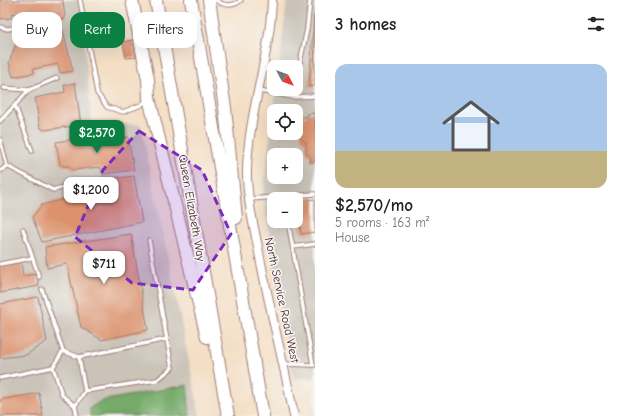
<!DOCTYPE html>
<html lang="en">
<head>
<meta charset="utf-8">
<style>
  body { margin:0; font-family:"Comic Neue",sans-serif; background:#f2f2f2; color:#202124; height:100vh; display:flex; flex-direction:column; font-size:15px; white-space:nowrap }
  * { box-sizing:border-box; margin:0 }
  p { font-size:13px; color:#757577 }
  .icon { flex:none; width:22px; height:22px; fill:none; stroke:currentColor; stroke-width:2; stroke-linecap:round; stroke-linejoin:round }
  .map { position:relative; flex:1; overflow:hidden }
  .panel { display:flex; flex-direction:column; background:#fff; width:312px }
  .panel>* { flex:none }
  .top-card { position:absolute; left:12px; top:12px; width:243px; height:36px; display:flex; gap:8px }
  .needle { width:26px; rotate:131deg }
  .buttons { position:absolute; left:267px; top:60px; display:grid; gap:8px }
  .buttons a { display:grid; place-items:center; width:36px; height:36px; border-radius:8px; background:#fff; box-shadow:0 4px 16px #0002; font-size:20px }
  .price { position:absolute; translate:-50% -34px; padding:0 9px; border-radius:8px; background:#fff; color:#222; font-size:13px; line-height:26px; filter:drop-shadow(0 1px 2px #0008) }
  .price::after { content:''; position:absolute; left:50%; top:24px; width:12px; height:9px; margin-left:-6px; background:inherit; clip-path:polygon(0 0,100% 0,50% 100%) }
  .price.on { background:#0b8043; color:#fff }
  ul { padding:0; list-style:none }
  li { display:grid; align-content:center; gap:8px; height:212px; padding:0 20px }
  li+li { border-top:1px solid #e0e0e0 }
  li span { display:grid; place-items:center; height:124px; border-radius:12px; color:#555 }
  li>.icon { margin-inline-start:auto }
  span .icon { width:72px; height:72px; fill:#fffc; stroke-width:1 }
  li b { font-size:17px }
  h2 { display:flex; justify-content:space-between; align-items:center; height:48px; padding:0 20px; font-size:17px }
  .pill { padding:0 14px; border-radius:12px; background:#fff; box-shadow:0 4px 16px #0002; font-size:14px; line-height:36px }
  .pill.on { background:#0b8043; color:#fff }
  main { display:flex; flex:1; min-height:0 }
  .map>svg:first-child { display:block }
</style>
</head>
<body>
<main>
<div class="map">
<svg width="315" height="416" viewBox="0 0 315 416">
  <rect width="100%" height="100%" fill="#f6f6f2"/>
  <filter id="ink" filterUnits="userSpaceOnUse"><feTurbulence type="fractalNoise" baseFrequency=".025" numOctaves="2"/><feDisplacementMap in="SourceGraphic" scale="8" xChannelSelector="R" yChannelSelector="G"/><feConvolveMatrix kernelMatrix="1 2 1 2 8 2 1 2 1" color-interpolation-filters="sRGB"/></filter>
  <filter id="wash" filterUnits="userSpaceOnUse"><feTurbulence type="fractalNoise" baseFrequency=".012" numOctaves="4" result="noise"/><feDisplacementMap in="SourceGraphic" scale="16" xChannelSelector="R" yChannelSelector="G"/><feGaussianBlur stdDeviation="0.9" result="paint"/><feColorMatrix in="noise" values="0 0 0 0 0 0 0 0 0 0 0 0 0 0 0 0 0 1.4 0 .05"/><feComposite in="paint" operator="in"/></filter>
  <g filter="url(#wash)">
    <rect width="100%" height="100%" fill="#f4dec4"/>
    <!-- industrial -->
    <g fill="#cac3b8" fill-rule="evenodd">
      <polygon points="0,0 80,0 92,122 141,125 200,416 0,416"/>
      <path d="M 287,0 L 315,0 L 315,378 L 293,379 L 263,195 L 276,89 L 296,89 L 296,67 L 279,67 ZM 274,111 L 296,111 L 296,133 L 274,133 ZM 274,155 L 296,155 L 296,177 L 274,177 ZM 274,199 L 296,199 L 296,221 L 274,221 Z"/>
    </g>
    <!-- forest -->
    <polygon fill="#74aa67" stroke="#5f6449" points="187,385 190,416 90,416 90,408 101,401"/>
    <g id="blocks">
      <!-- building -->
      <g fill="#db926d">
        <polygon points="0,0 63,0 65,19 57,20 57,14 31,18 30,12 11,14 11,18 0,19"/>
        <polygon points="314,15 315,86 309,87"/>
        <polygon points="63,30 73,71 60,73 58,64 33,69 34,73 13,77 9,63 17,41"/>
        <polygon points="133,40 136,57 126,58 123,42"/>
        <polygon points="75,83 81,125 44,130 40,127 35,98 65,92 64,85"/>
        <polygon points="315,113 315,161 310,162 311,157 306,153 306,142 301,139 300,122 302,117 307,117 307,114"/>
        <polygon points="108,134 112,139 128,137 134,170 103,174 100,167 73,170 69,166 63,166 60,164 56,142"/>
        <polygon points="134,176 142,222 42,242 32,217 42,205 99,190 100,180"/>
        <polygon points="315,199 315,232 301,234 298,201"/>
        <polygon points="131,234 148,330 102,340 81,327 67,264 47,268 45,247"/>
        <polygon points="21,262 23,276 37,274 39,286 0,293 0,266"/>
        <polygon points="38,297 47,341 26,355 0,358 0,304"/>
        <polygon points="39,393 43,416 0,416 0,400"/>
      </g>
    </g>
  </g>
  <g filter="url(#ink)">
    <use href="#blocks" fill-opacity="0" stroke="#9f7e78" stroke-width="1"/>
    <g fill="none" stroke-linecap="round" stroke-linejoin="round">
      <defs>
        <g id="service">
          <polyline points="80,0 97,93 107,107 123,112 141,105 147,100"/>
          <path d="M 216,0 C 223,6 234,7 241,0"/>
          <polyline points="0,27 8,29 54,20"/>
          <polyline points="296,82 307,29 310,0"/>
          <polyline points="4,88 29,90"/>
          <polyline points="259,91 293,97 315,96"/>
          <polyline points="293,97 295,89"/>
          <polyline points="15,105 32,151"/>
          <polyline points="0,121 29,90 57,78"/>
          <polyline points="0,139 7,166"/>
          <polyline points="0,171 7,166 53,190 83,182"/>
          <polyline points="250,199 315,194"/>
          <polyline points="288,221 313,365"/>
          <polyline points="23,229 39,277"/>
          <polyline points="293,247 315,244"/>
          <polyline points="0,264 32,258"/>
          <polyline points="42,289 63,351"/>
          <polyline points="284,364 314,365"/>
          <polyline points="53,367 62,395 75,406"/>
          <polyline points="0,378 53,367 63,351 79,357 167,339"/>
          <polyline points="85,391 157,380 172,368 149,240"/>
          <polyline points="75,406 85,391 79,357"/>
          <polyline points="75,406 77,416"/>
        </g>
        <path id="tertiary" d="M 272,0 C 270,57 249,111 247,168 C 246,192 253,223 258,247 C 268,303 283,359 294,416"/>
        <g id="motorway">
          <polyline points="132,0 148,79 149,98 207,337"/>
          <polyline points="156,0 228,416"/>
          <polyline points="191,0 263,416"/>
          <polyline points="209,0 225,108 236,218"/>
        </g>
      </defs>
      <!-- service casing -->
      <use href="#service" stroke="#9f7e78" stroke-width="5.5"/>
      <!-- tertiary casing -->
      <use href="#tertiary" stroke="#9f7e78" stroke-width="10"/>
      <!-- motorway casing -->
      <use href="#motorway" stroke="#9f7e78" stroke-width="14"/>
      <!-- service -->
      <use href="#service" stroke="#fff" stroke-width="3.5"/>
      <!-- tertiary -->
      <use href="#tertiary" stroke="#fff" stroke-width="8"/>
      <!-- motorway -->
      <use href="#motorway" stroke="#fff" stroke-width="12"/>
    </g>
  </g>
  <!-- marked area -->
  <path fill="#7b2cbf" fill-opacity="0.2" stroke="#7b2cbf" stroke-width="3" stroke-dasharray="8 5" stroke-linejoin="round" d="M 139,131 L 202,170 L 231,234 L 193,290 L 132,283 L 75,237 L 103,170 Z"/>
  <g text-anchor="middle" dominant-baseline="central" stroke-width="3" stroke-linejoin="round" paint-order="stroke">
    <!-- street labels -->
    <g font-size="12" fill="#4a1f2b" stroke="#f6f6f2">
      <text transform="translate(192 208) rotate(80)">Queen Elizabeth Way</text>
      <text transform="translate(282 300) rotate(78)">North Service Road West</text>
    </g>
  </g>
</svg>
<div class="buttons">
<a><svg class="needle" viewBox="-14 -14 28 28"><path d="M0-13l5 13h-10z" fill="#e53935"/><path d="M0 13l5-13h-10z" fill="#757577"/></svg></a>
<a><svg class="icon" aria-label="locate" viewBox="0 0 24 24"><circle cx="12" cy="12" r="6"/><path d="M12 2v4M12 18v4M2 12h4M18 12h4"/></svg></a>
<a>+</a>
<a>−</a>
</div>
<b class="price on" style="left:97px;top:154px">$2,570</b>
<b class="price" style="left:91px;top:211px">$1,200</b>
<b class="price" style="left:104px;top:285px">$711</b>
<div class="top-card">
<a class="pill">Buy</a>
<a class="pill on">Rent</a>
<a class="pill">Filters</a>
</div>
</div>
<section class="panel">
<h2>3 homes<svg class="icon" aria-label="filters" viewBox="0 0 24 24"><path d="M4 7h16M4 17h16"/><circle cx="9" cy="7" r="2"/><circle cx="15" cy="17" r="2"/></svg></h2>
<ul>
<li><span style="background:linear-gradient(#a9c7e8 70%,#c2b280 0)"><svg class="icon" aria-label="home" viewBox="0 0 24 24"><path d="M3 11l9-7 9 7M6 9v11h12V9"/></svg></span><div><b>$2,570/mo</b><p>5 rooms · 163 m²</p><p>House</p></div></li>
</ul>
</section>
</main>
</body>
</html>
